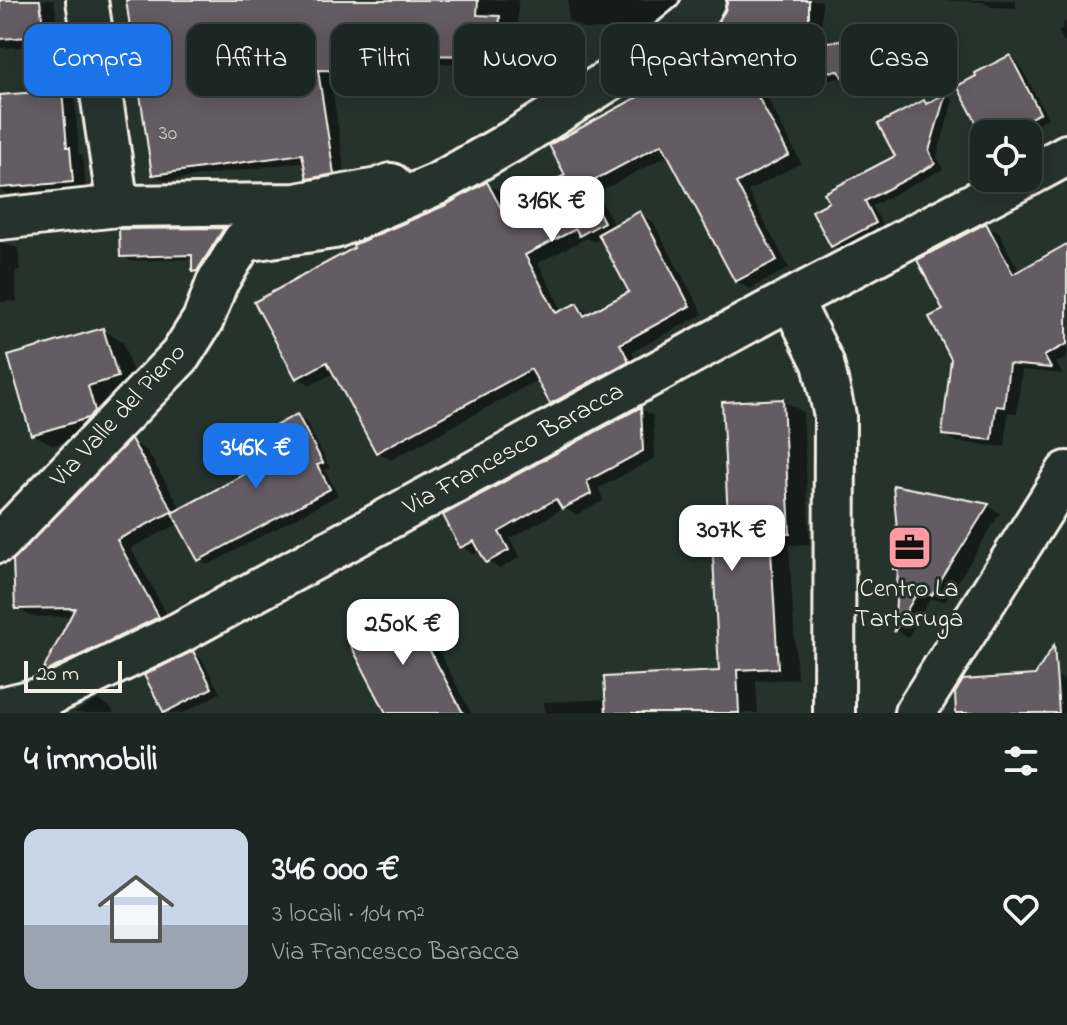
<!DOCTYPE html>
<html lang="it">
<head>
<meta charset="utf-8">
<style>
  body { margin:0; font-family:"Indie Flower",sans-serif; background:#252e2a; color:#f1f3f6; height:100vh; display:flex; flex-direction:column; font-size:30px; white-space:nowrap }
  * { box-sizing:border-box; margin:0 }
  p { font-size:26px; color:#a0a5a5 }
  .icon { flex:none; width:44px; height:44px; fill:none; stroke:currentColor; stroke-width:2; stroke-linecap:round; stroke-linejoin:round }
  .map { position:relative; height:713px; overflow:hidden }
  .panel { display:flex; flex-direction:column; background:#1c2622; flex:1 }
  .panel>* { flex:none }
  .guide { position:absolute; left:24px; top:24px; width:1020px; height:72px; display:flex; gap:16px }
  .buttons { position:absolute; left:970px; top:120px; display:grid; gap:16px }
  .buttons a { display:grid; place-items:center; width:72px; height:72px; border-radius:16px; background:#1c2622; box-shadow:0 4px 20px #0003,0 0 0 2px #3a4340; font-size:40px }
  .scale { position:absolute; left:24px; bottom:20px; width:98px; box-sizing:border-box; padding-left:8px; border:4px solid #f4f1e8; border-top:0; font-size:22px; line-height:28px; white-space:nowrap; color:#f4f1e8; -webkit-text-stroke:6px #26332d; paint-order:stroke }
  .price { position:absolute; translate:-50% -68px; padding:0 18px; border-radius:16px; background:#fff; color:#222; font-size:26px; line-height:52px; filter:drop-shadow(0 2px 4px #0008) }
  .price::after { content:''; position:absolute; left:50%; top:48px; width:24px; height:18px; margin-left:-12px; background:inherit; clip-path:polygon(0 0,100% 0,50% 100%) }
  .price.selected { background:#1a73e8; color:#fff }
  ul { padding:0; list-style:none }
  li { display:flex; align-items:center; gap:24px; height:200px; padding:0 24px }
  li span { display:grid; place-items:center; flex:none; width:224px; height:160px; border-radius:16px; color:#555 }
  li>.icon { margin-inline-start:auto }
  span .icon { width:96px; height:96px; fill:#fffc; stroke-width:1 }
  li b { font-size:34px }
  h2 { display:flex; justify-content:space-between; align-items:center; height:96px; padding:0 24px; font-size:34px }
  .pill { padding:0 28px; border-radius:16px; background:#1c2622; box-shadow:0 4px 20px #0003,0 0 0 2px #3a4340; font-size:28px; line-height:72px }
  .pill.selected { background:#1a73e8; color:#fff }
  .map>svg:first-child { display:block }
</style>
</head>
<body>
<div class="map">
<svg width="1067" height="713" viewBox="0 0 1067 713">
  <rect width="100%" height="100%" fill="#26332d"/>
  <filter id="ink" filterUnits="userSpaceOnUse"><feTurbulence type="fractalNoise" baseFrequency=".0125" numOctaves="2"/><feDisplacementMap in="SourceGraphic" scale="16" xChannelSelector="R" yChannelSelector="G"/><feConvolveMatrix kernelMatrix="1 2 1 2 8 2 1 2 1" color-interpolation-filters="sRGB"/></filter>
  <g filter="url(#ink)">
    <!-- shadow -->
    <g fill="#0007" fill-rule="evenodd">
      <polygon points="0,0 54,0 59,45 0,48"/>
      <polygon points="128,0 319,0 346,180 321,185 308,177 306,161 166,181 153,174"/>
      <polygon points="348,0 518,0 518,44 514,44 514,64 410,63 410,80 362,79 346,70"/>
      <polygon points="568,0 676,0 676,7 640,30 584,29 568,20"/>
      <path d="M 728,0 L 822,0 L 822,45 L 890,37 L 903,45 L 908,68 L 886,70 L 857,83 L 848,78 L 759,82 L 801,163 L 748,191 L 789,268 L 750,289 L 736,281 L 670,154 L 597,193 L 615,227 L 640,214 L 653,222 L 703,314 L 632,352 L 641,369 L 565,411 L 552,403 L 539,379 L 391,460 L 377,452 L 335,373 L 311,385 L 297,377 L 447,207 L 487,184 L 501,192 L 508,207 L 568,176 L 695,68 L 727,12 ZM 587,238 L 594,242 L 602,238 L 632,293 L 590,313 L 577,305 L 563,312 L 538,263 Z"/>
      <polygon points="935,0 1016,0 1016,8 991,7 983,2"/>
      <polygon points="1067,21 1067,47 1058,32 1063,29 1062,24"/>
      <polygon points="1010,57 1018,62 1048,118 1017,134 985,134"/>
      <polygon points="62,92 75,99 79,154 83,156 86,188 7,194 0,190 0,97"/>
      <polygon points="946,95 953,100 937,157 943,169 872,206 884,228 841,251 832,246 815,212 898,157 924,102 928,105"/>
      <polygon points="986,226 999,233 1020,273 1067,247 1067,358 1056,363 1062,374 1022,370 1017,413 1008,412 1005,447 957,442 944,434 954,358 946,311"/>
      <polygon points="224,230 232,234 203,276 194,271 194,259 130,261 122,256 121,231"/>
      <polygon points="0,242 18,248 20,270 15,271 17,301 0,302"/>
      <polygon points="103,330 123,342 137,388 107,397 114,423 109,429 53,445 33,434"/>
      <polygon points="783,401 803,412 810,544 789,545 797,679 756,681 758,713 545,713 544,702 607,699 721,673 731,539"/>
      <polygon points="641,409 653,416 655,458 599,488 603,501 576,515 564,508 510,539 520,557 500,569 487,561 481,550 474,554 462,547 445,516"/>
      <polygon points="297,416 306,422 330,468 325,470 338,495 208,565 199,560 180,523 131,548 173,626 58,681 43,673 73,616 32,617 17,608 132,442 147,451 182,510 263,467"/>
      <polygon points="895,487 988,506 1000,513 946,601 930,599 908,637 896,631 900,571 895,568 900,541"/>
      <polygon points="407,609 421,617 471,713 389,713"/>
      <polygon points="193,654 202,659 220,693 183,713 168,713 147,676"/>
      <polygon points="1056,675 1067,682 1067,713 958,713"/>
      <polygon points="98,700 110,707 114,713 73,713"/>
    </g>
    <!-- building -->
    <g fill="#635b62" stroke="#f4f1e8" stroke-width="2">
      <polygon points="0,0 40,0 44,36 0,39"/>
      <polygon points="126,0 478,0 477,15 500,16 498,56 395,55 394,72 318,70 334,174 307,179 302,154 152,175"/>
      <polygon points="728,0 809,0 809,44 890,35 896,61 872,63 842,77 839,71 747,76 789,155 736,183 777,260 735,282 662,144 585,185 604,222 579,236 576,229 525,255 556,313 577,303 584,316 629,292 598,234 640,211 690,306 620,344 629,361 550,404 531,369 376,453 327,362 296,379 254,302 354,248 353,245 446,205 487,182 501,208 565,175 549,145 693,67 687,56 699,46 706,47 706,40 725,11"/>
      <polygon points="1010,55 1040,113 1000,134 984,134 984,137 957,86 976,76 975,73"/>
      <polygon points="62,90 67,147 70,147 73,182 0,188 0,95"/>
      <polygon points="946,93 929,151 935,164 865,201 876,223 831,247 812,211 829,202 824,193 895,156 878,124 924,100 926,104"/>
      <polygon points="986,223 1013,274 1067,244 1067,344 1044,356 1051,368 1009,364 1004,407 996,406 992,440 942,435 951,359 929,317 943,310 917,260"/>
      <polygon points="224,228 197,271 192,272 192,255 120,257 119,229"/>
      <polygon points="103,328 118,377 88,386 95,411 88,418 31,435 8,356"/>
      <polygon points="783,399 790,534 770,534 778,668 737,670 739,713 606,713 604,677 719,671 712,538 729,537 722,402"/>
      <polygon points="641,407 643,451 587,481 591,494 562,509 556,499 499,532 509,550 486,563 474,541 460,548 443,515"/>
      <polygon points="297,414 323,463 317,465 330,489 198,561 172,513 260,466 247,441"/>
      <polygon points="131,439 173,511 117,540 159,617 41,674 75,608 15,609 13,560"/>
      <polygon points="893,485 989,504 932,595 917,593 894,632 898,569 893,569 898,541"/>
      <polygon points="407,607 463,713 386,713 347,638"/>
      <polygon points="1054,645 1059,713 956,713 955,693 963,680 1035,675"/>
      <polygon points="193,651 212,688 164,713 144,675"/>
    </g>
    <g fill="none" stroke-linecap="round" stroke-linejoin="round">
      <defs>
        <g id="street">
          <polyline points="87,0 118,206"/>
          <polyline points="1028,176 1067,155"/>
          <polyline points="0,219 118,206 296,204 378,189 391,184"/>
          <polyline points="791,299 823,363 835,416 834,713"/>
          <polyline points="0,542 180,356 203,320 217,283 243,241 334,228 437,184 519,137 660,48 694,20 705,0"/>
          <polyline points="0,708 46,697 179,633 765,313 1023,178"/>
          <polyline points="915,713 1067,472"/>
        </g>
      </defs>
      <!-- street casing -->
      <use href="#street" stroke="#f4f1e8" stroke-width="46"/>
      <!-- street -->
      <use href="#street" stroke="#26332d" stroke-width="40"/>
    </g>
  </g>
  <!-- icons -->
  <defs>
    <symbol id="office-square" viewBox="-11 -11 22 22"><rect x="-9" y="-9" width="18" height="18" rx="4" fill="#ff9aa2" stroke="#26332d"/><path d="M-6-3h4V-5.5h4V-3h4V5H-6ZM-1-4.5V-3h2v-1.5ZM-6 0V1H6V0Z" fill="#111"/></symbol>
  </defs>
  <g fill-rule="evenodd">
    <use href="#office-square" x="884" y="522" width="51" height="51"/>
  </g>
  <g text-anchor="middle" dominant-baseline="central" stroke-width="6" stroke-linejoin="round" paint-order="stroke">
    <!-- number labels -->
    <g font-size="22" fill="#d0ccc6">
      <text x="168" y="134">30</text>
    </g>
    <!-- street labels -->
    <g font-size="26" fill="#f4f1e8" stroke="#26332d">
      <text transform="translate(119 416) rotate(-47)">Via Valle del Pieno</text>
      <text transform="translate(514 450) rotate(-29)">Via Francesco Baracca</text>
    </g>
    <!-- poi labels -->
    <g font-size="26" fill="#f4f1e8" stroke="#26332d">
      <text x="909" y="590">Centro La<tspan x="909" dy="30">Tartaruga</tspan></text>
    </g>
  </g>
</svg>
<div class="buttons">
<a><svg class="icon" aria-label="locate" viewBox="0 0 24 24"><circle cx="12" cy="12" r="6"/><path d="M12 2v4M12 18v4M2 12h4M18 12h4"/></svg></a>
</div>
<div class="scale">20 m</div>
<b class="price" style="left:552px;top:244px">316K €</b>
<b class="price selected" style="left:256px;top:491px">346K €</b>
<b class="price" style="left:732px;top:573px">307K €</b>
<b class="price" style="left:403px;top:667px">250K €</b>
<div class="guide">
<a class="pill selected">Compra</a>
<a class="pill">Affitta</a>
<a class="pill">Filtri</a>
<a class="pill">Nuovo</a>
<a class="pill">Appartamento</a>
<a class="pill">Casa</a>
</div>
</div>
<section class="panel">
<h2>4 immobili<svg class="icon" aria-label="filters" viewBox="0 0 24 24"><path d="M4 7h16M4 17h16"/><circle cx="9" cy="7" r="2"/><circle cx="15" cy="17" r="2"/></svg></h2>
<ul>
<li><span style="background:linear-gradient(#c9d6e8 60%,#9aa5b1 0)"><svg class="icon" aria-label="home" viewBox="0 0 24 24"><path d="M3 11l9-7 9 7M6 9v11h12V9"/></svg></span><div><b>346 000 €</b><p>3 locali · 104 m²</p><p>Via Francesco Baracca</p></div><svg class="icon" aria-label="heart" viewBox="0 0 24 24"><path d="M12 20l-8-8c-3-5 5-10 8-4 3-6 11-1 8 4z"/></svg></li>
</ul>
</section>
</body>
</html>
